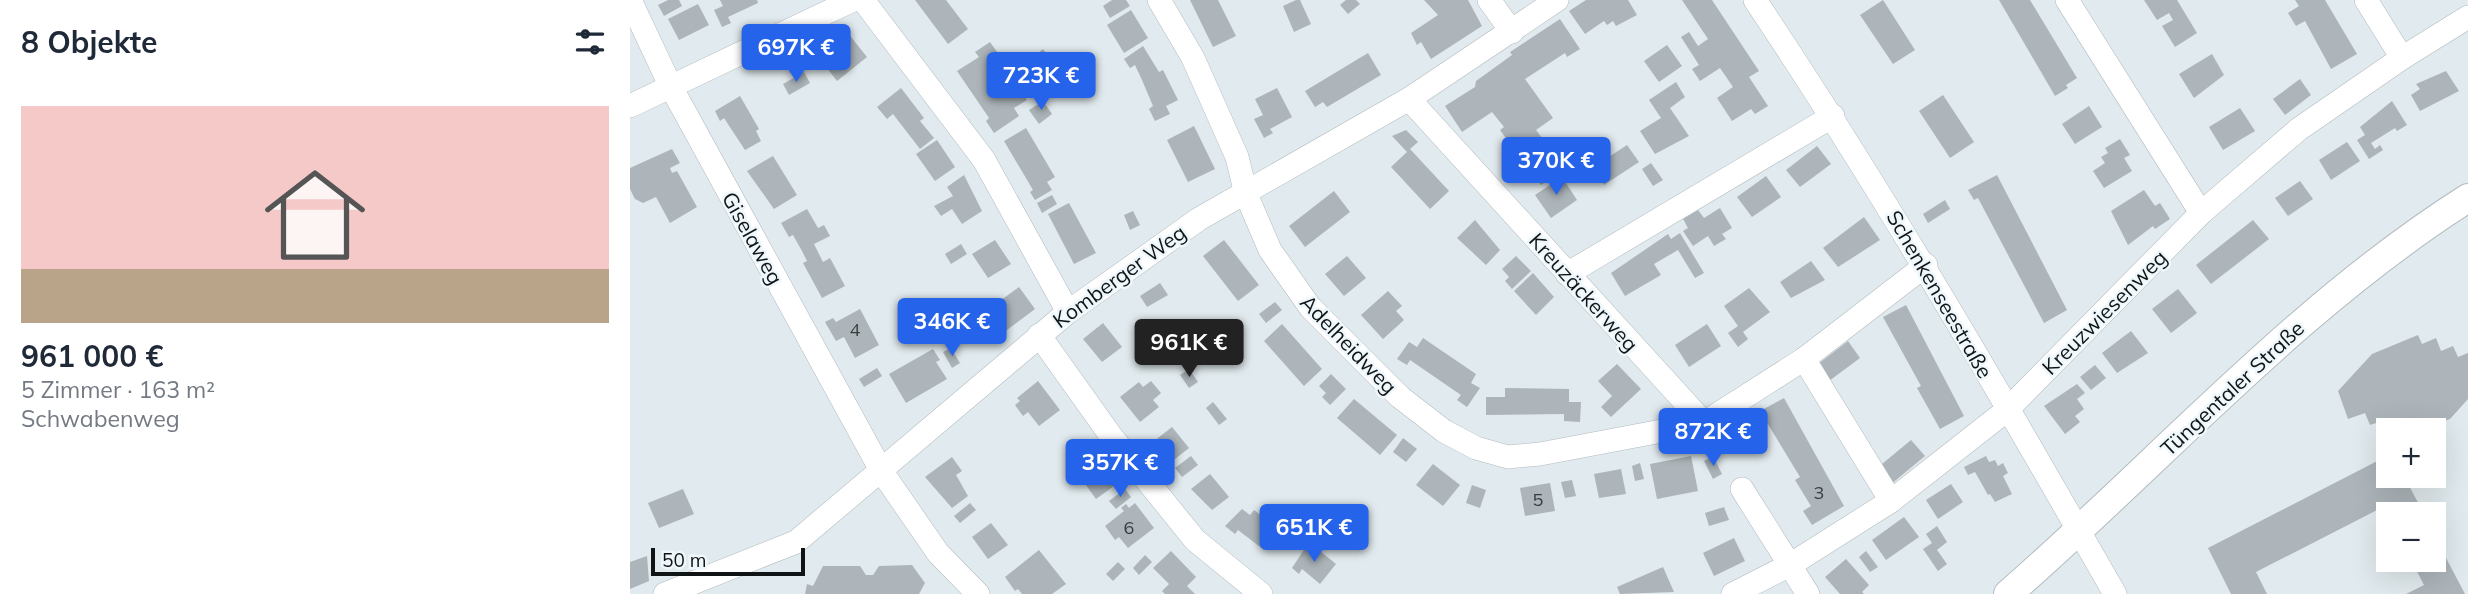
<!DOCTYPE html>
<html lang="de">
<head>
<meta charset="utf-8">
<style>
  body { margin:0; font-family:Mulish,sans-serif; background:#f6f6f7; color:#1f2937; height:100vh; display:flex; flex-direction:column; font-size:26px; white-space:nowrap }
  * { box-sizing:border-box; margin:0 }
  p { font-size:23px; color:#747a83 }
  .icon { flex:none; width:38px; height:38px; fill:none; stroke:currentColor; stroke-width:2; stroke-linecap:round; stroke-linejoin:round }
  .map { position:relative; flex:1; overflow:hidden }
  .drawer { display:flex; flex-direction:column; background:#fff; width:630px }
  .drawer>* { flex:none }
  .tools { position:absolute; left:1746px; top:418px; display:grid; gap:14px }
  .tools a { display:grid; place-items:center; width:70px; height:70px; border-radius:0px; background:#fff; box-shadow:0 7px 28px #0002; font-size:35px }
  .scale { position:absolute; left:21px; bottom:18px; width:154px; box-sizing:border-box; padding-left:7px; border:4px solid #111415; border-top:0; font-size:19px; line-height:24px; white-space:nowrap; color:#111415; -webkit-text-stroke:5px #eef7fb; paint-order:stroke }
  .price { position:absolute; translate:-50% -60px; padding:0 16px; border-radius:7px; background:#2563eb; color:#fff; font-size:23px; line-height:46px; filter:drop-shadow(0 2px 4px #0008) }
  .price::after { content:''; position:absolute; left:50%; top:42px; width:21px; height:16px; margin-left:-10px; background:inherit; clip-path:polygon(0 0,100% 0,50% 100%) }
  .price.active { background:#222; color:#fff }
  ul { padding:0; list-style:none }
  li { display:grid; align-content:center; gap:14px; height:371px; padding:0 21px }
  li+li { border-top:2px solid #e0e1e3 }
  li span { display:grid; place-items:center; height:217px; border-radius:0px; color:#555 }
  li>.icon { margin-inline-start:auto }
  span .icon { width:126px; height:126px; fill:#fffc; stroke-width:1 }
  li b { font-size:30px }
  h2 { display:flex; justify-content:space-between; align-items:center; height:84px; padding:0 21px; font-size:30px }
  main { display:flex; flex:1; min-height:0 }
  .map>svg:first-child { display:block }
</style>
</head>
<body>
<main>
<section class="drawer">
<h2>8 Objekte<svg class="icon" aria-label="filters" viewBox="0 0 24 24"><path d="M4 7h16M4 17h16"/><circle cx="9" cy="7" r="2"/><circle cx="15" cy="17" r="2"/></svg></h2>
<ul>
<li><span style="background:linear-gradient(#f6c9c9 75%,#b9a48a 0)"><svg class="icon" aria-label="home" viewBox="0 0 24 24"><path d="M3 11l9-7 9 7M6 9v11h12V9"/></svg></span><div><b>961 000 €</b><p>5 Zimmer · 163 m²</p><p>Schwabenweg</p></div></li>
</ul>
</section>
<div class="map">
<svg width="1838" height="594" viewBox="0 0 1838 594">
  <rect width="100%" height="100%" fill="#e1eaee"/>
  <!-- building -->
  <g fill="#adb5ba">
    <polygon points="38,0 49,0 52,6 34,16 28,5"/>
    <polygon points="90,0 127,0 128,3 98,17 101,23 92,27 84,10 93,6"/>
    <polygon points="285,0 316,0 338,29 318,44"/>
    <polygon points="482,0 496,0 500,6 480,18 473,6"/>
    <polygon points="560,0 588,0 606,36 583,47"/>
    <polygon points="666,0 670,0 681,24 664,32 653,6"/>
    <polygon points="716,0 726,0 730,4 718,14 710,5"/>
    <polygon points="794,0 838,0 852,26 801,59 791,42 787,45 781,33 808,15"/>
    <polygon points="956,0 998,0 1007,15 986,26 983,21 977,25 974,21 955,34 939,11"/>
    <polygon points="1052,0 1082,0 1129,71 1119,77 1138,106 1125,114 1121,109 1102,121 1087,98 1103,87 1090,68 1070,81 1062,69 1069,65 1051,37 1059,32 1068,46 1078,39"/>
    <polygon points="1253,0 1285,50 1263,64 1230,15"/>
    <polygon points="1369,0 1400,0 1447,78 1436,85 1438,88 1425,96"/>
    <polygon points="1514,0 1547,0 1567,33 1545,47 1532,26 1543,20 1539,13 1527,20"/>
    <polygon points="1665,0 1695,0 1727,54 1701,69 1675,21 1666,26 1658,13 1669,6"/>
    <polygon points="68,4 79,25 49,40 38,19"/>
    <polygon points="501,10 518,38 494,53 477,25"/>
    <polygon points="930,19 950,49 937,57 935,53 895,79 923,118 906,130 929,160 934,156 940,165 911,185 905,177 912,172 900,156 893,162 870,130 874,127 862,112 832,132 815,106 845,87 846,81 882,55 880,52"/>
    <polygon points="217,32 237,57 207,81 197,68 208,59 198,47"/>
    <polygon points="360,42 372,59 357,69 372,92 385,83 397,100 384,108 389,116 364,133 356,121 359,118 327,71 349,57 345,52"/>
    <polygon points="1037,45 1052,66 1029,82 1014,61"/>
    <polygon points="513,46 529,72 533,70 548,100 536,106 540,114 525,121 519,109 523,106 512,80 505,65 500,68 494,59"/>
    <polygon points="413,49 419,57 408,65 402,58"/>
    <polygon points="738,53 751,75 697,107 693,102 685,107 675,91"/>
    <polygon points="1582,54 1594,75 1564,98 1549,74"/>
    <polygon points="1816,71 1829,91 1790,111 1781,95 1790,89 1786,84"/>
    <polygon points="174,72 180,83 159,95 153,84"/>
    <polygon points="1670,79 1681,95 1655,115 1643,99"/>
    <polygon points="1046,82 1055,97 1040,108 1059,136 1025,154 1010,131 1031,118 1019,100"/>
    <polygon points="271,88 294,118 290,121 304,138 290,149 263,114 257,119 247,107"/>
    <polygon points="647,88 662,117 640,129 643,133 634,138 624,119 633,115 625,99"/>
    <polygon points="1313,95 1344,142 1320,158 1289,111"/>
    <polygon points="110,96 129,129 126,131 131,141 115,150 94,118 90,121 85,111"/>
    <polygon points="413,101 422,114 409,124 399,110"/>
    <polygon points="1762,101 1777,125 1767,131 1765,128 1741,143 1745,149 1750,145 1753,150 1739,159 1727,140 1735,135 1730,127"/>
    <polygon points="1459,106 1472,127 1445,144 1432,124"/>
    <polygon points="1610,108 1625,131 1593,150 1579,127"/>
    <polygon points="564,126 585,169 558,182 537,140"/>
    <polygon points="396,128 425,177 417,182 422,190 405,200 400,192 403,190 374,141"/>
    <polygon points="776,130 788,142 780,149 819,191 800,209 761,167 777,152 762,136"/>
    <polygon points="1490,139 1500,155 1494,158 1502,171 1474,188 1463,171 1475,163 1471,157 1478,153 1475,148"/>
    <polygon points="307,140 325,167 305,181 286,154"/>
    <polygon points="1717,142 1730,161 1701,180 1689,160"/>
    <polygon points="997,145 1009,162 974,185 962,168"/>
    <polygon points="1187,146 1201,164 1170,187 1156,170"/>
    <polygon points="42,149 50,163 40,168 42,173 47,171 67,207 40,223 26,197 13,203 5,199 0,189 0,168"/>
    <polygon points="143,156 167,195 144,209 117,171"/>
    <polygon points="1021,163 1033,180 1023,186 1012,169"/>
    <polygon points="334,175 352,211 332,224 322,209 311,216 304,206 323,196 317,187"/>
    <polygon points="1367,175 1437,310 1414,323 1348,198 1344,200 1338,190"/>
    <polygon points="1136,176 1151,197 1122,217 1107,197"/>
    <polygon points="932,177 947,200 921,218 905,195"/>
    <polygon points="1670,181 1683,199 1658,216 1645,198"/>
    <polygon points="1514,190 1525,206 1530,203 1540,219 1525,229 1523,226 1498,245 1481,211"/>
    <polygon points="704,191 720,212 675,247 659,226"/>
    <polygon points="422,195 427,204 412,213 407,203"/>
    <polygon points="1315,200 1320,209 1298,223 1293,214"/>
    <polygon points="439,203 466,253 444,264 418,214"/>
    <polygon points="1090,208 1102,228 1092,234 1096,239 1084,246 1078,236 1063,246 1053,231 1058,228 1053,219 1068,210 1074,218"/>
    <polygon points="177,209 188,228 194,225 200,236 184,244 193,262 200,258 215,286 192,298 173,263 177,261 172,251 163,235 159,237 151,223"/>
    <polygon points="503,211 510,225 500,230 494,215"/>
    <polygon points="1234,217 1250,240 1208,267 1193,248"/>
    <polygon points="845,220 870,250 856,265 827,238"/>
    <polygon points="1623,220 1639,239 1581,284 1566,265"/>
    <polygon points="1050,233 1074,273 1065,278 1048,250 1024,264 1031,275 995,296 981,273 1038,234 1041,239"/>
    <polygon points="365,240 381,264 358,278 342,254"/>
    <polygon points="594,240 629,285 608,301 573,256"/>
    <polygon points="331,244 337,254 321,264 315,254"/>
    <polygon points="717,256 736,278 714,296 695,274"/>
    <polygon points="886,256 901,271 882,289 875,281 879,277 872,269"/>
    <polygon points="1181,261 1195,280 1161,298 1150,282"/>
    <polygon points="903,273 924,297 906,315 884,291"/>
    <polygon points="530,283 538,295 517,307 510,296"/>
    <polygon points="389,287 405,309 373,333 370,329 362,335 351,320 358,314 356,311"/>
    <polygon points="1119,288 1140,312 1113,332 1118,339 1108,347 1098,333 1108,326 1094,306"/>
    <polygon points="1548,289 1567,313 1541,333 1522,309"/>
    <polygon points="758,291 772,306 766,311 774,320 753,339 731,315"/>
    <polygon points="645,302 652,310 636,323 629,314"/>
    <polygon points="1276,305 1334,416 1310,429 1287,388 1291,386 1253,317"/>
    <polygon points="230,309 249,345 225,358 214,337 206,341 195,322 203,318 206,322"/>
    <polygon points="473,323 492,347 472,362 453,339"/>
    <polygon points="652,324 692,369 674,386 634,341"/>
    <polygon points="1077,324 1091,346 1059,367 1045,345"/>
    <polygon points="528,326 535,336 518,348 511,338"/>
    <polygon points="1501,331 1518,353 1487,373 1472,353"/>
    <polygon points="1788,335 1792,344 1806,338 1811,351 1823,346 1828,357 1838,353 1838,399 1820,419 1790,430 1779,430 1777,424 1759,430 1755,420 1740,425 1735,413 1718,419 1708,391 1742,354"/>
    <polygon points="793,338 846,374 841,383 850,388 837,407 827,400 831,395 780,360 777,365 767,359 779,342 787,347"/>
    <polygon points="1218,341 1230,358 1195,384 1183,368"/>
    <polygon points="321,348 330,363 322,368 313,352"/>
    <polygon points="303,349 310,360 306,362 317,379 276,403 259,374"/>
    <polygon points="987,364 1011,389 981,417 971,407 982,396 968,381"/>
    <polygon points="1465,365 1476,378 1461,390 1450,377"/>
    <polygon points="247,368 252,376 234,387 229,379"/>
    <polygon points="559,369 568,382 559,388 550,375"/>
    <polygon points="701,374 716,389 700,405 692,397 696,393 689,386"/>
    <polygon points="408,381 430,410 409,426 398,412 393,416 385,405 390,401 387,398"/>
    <polygon points="521,381 531,393 523,400 529,407 510,422 490,397 509,382 513,387"/>
    <polygon points="1447,384 1455,393 1447,399 1454,409 1445,416 1450,422 1435,434 1414,406"/>
    <polygon points="875,388 939,389 939,402 951,402 950,422 934,421 934,414 856,415 856,397 875,397"/>
    <polygon points="1154,398 1214,506 1182,525 1173,511 1181,506 1165,480 1170,477 1130,411"/>
    <polygon points="724,399 767,435 750,455 707,418"/>
    <polygon points="583,402 597,419 589,425 576,408"/>
    <polygon points="542,427 559,448 540,463 523,442"/>
    <polygon points="773,438 787,449 776,462 763,452"/>
    <polygon points="1281,440 1295,456 1260,485 1246,469"/>
    <polygon points="461,450 488,483 466,499 448,474 442,477 436,469"/>
    <polygon points="1759,455 1759,476 1774,476 1794,514 1757,514 1753,507 1626,572 1637,594 1601,594 1578,548"/>
    <polygon points="561,456 568,465 552,477 545,468"/>
    <polygon points="1061,456 1068,491 1027,499 1020,464"/>
    <polygon points="1083,456 1092,474 1083,479 1074,461"/>
    <polygon points="1356,456 1359,462 1365,460 1368,466 1373,463 1378,473 1373,476 1382,494 1365,502 1360,494 1358,495 1345,472 1338,475 1334,467"/>
    <polygon points="322,457 332,471 326,475 338,496 322,508 295,477"/>
    <polygon points="1010,463 1014,479 1005,481 1002,466"/>
    <polygon points="803,464 830,485 813,506 786,485"/>
    <polygon points="991,469 996,494 969,498 964,474"/>
    <polygon points="580,474 599,497 582,510 561,489"/>
    <polygon points="942,480 946,496 935,498 931,482"/>
    <polygon points="920,483 925,511 895,516 890,488"/>
    <polygon points="1321,484 1333,502 1308,519 1296,500"/>
    <polygon points="842,485 856,490 850,508 836,503"/>
    <polygon points="53,489 64,514 29,528 18,503"/>
    <polygon points="495,489 501,497 486,509 479,501"/>
    <polygon points="340,503 346,510 330,523 324,516"/>
    <polygon points="505,503 524,528 498,548 489,537 485,540 475,526 494,511 491,508 496,504 499,508"/>
    <polygon points="1094,507 1099,520 1079,526 1075,513"/>
    <polygon points="612,509 620,515 624,510 632,516 634,513 643,521 640,524 652,537 647,544 641,540 634,550 608,530 605,534 595,526"/>
    <polygon points="1274,517 1289,537 1256,560 1242,540"/>
    <polygon points="361,523 378,545 358,559 342,537"/>
    <polygon points="1307,526 1317,542 1307,550 1317,564 1308,571 1293,549 1302,543 1296,534"/>
    <polygon points="1804,535 1835,594 1776,594 1794,585 1781,560 1804,560"/>
    <polygon points="1104,538 1115,561 1084,576 1073,553"/>
    <polygon points="679,542 706,564 690,584 672,569 669,574 662,568"/>
    <polygon points="409,550 436,584 422,594 392,594 388,589 385,591 375,577"/>
    <polygon points="541,551 566,577 557,586 565,594 535,594 532,591 539,584 523,568"/>
    <polygon points="1236,551 1248,567 1240,572 1229,557"/>
    <polygon points="515,555 522,562 509,575 503,568"/>
    <polygon points="17,556 19,581 0,589 0,562"/>
    <polygon points="1216,559 1239,585 1232,592 1234,594 1210,594 1195,577"/>
    <polygon points="488,562 495,569 483,581 476,574"/>
    <polygon points="282,565 295,583 289,594 175,594 177,584 183,586 193,566 230,566 236,575 243,575 249,566"/>
    <polygon points="1033,567 1044,592 990,594 987,587"/>
  </g>
  <g fill="none" stroke-linecap="round" stroke-linejoin="round">
    <defs>
      <g id="minor">
        <polyline points="0,0 40,85 252,472 308,553 348,594"/>
        <polyline points="233,0 354,160 438,312"/>
        <polyline points="529,0 563,58 607,157 616,194 640,250 680,307 770,397 814,431 846,448 878,457 910,454 1074,423 1174,359 1296,265"/>
        <polyline points="859,0 882,32"/>
        <path d="M 1125,0 C 1254,193 1370,393 1485,594"/>
        <polyline points="1437,0 1571,213"/>
        <polyline points="1736,0 1772,58"/>
        <polyline points="779,99 1074,423"/>
        <polyline points="0,106 223,0"/>
        <polyline points="937,274 1203,116"/>
        <polyline points="409,335 481,436 565,540 631,594"/>
        <polyline points="1174,359 1261,501"/>
        <polyline points="1112,489 1178,594"/>
        <polyline points="35,594 166,542 438,312 569,219 779,99 927,0"/>
        <polyline points="1103,594 1160,565 1261,501 1377,410 1571,213 1669,129 1772,58 1838,17"/>
      </g>
      <path id="tertiary" d="M 1378,594 C 1531,461 1666,307 1838,198"/>
    </defs>
    <!-- minor casing -->
    <use href="#minor" stroke="#b2bbbf" stroke-width="24"/>
    <!-- tertiary casing -->
    <use href="#tertiary" stroke="#b2bbbf" stroke-width="30"/>
    <!-- minor -->
    <use href="#minor" stroke="#fff" stroke-width="23"/>
    <!-- tertiary -->
    <use href="#tertiary" stroke="#fff" stroke-width="28"/>
  </g>
  <g text-anchor="middle" dominant-baseline="central" stroke-width="5" stroke-linejoin="round" paint-order="stroke">
    <!-- number labels -->
    <g font-size="18" fill="#383c3e">
      <text x="225" y="329">4</text>
      <text x="1189" y="492">3</text>
      <text x="908" y="499">5</text>
      <text x="499" y="527">6</text>
    </g>
    <!-- street labels -->
    <g font-size="21" fill="#111415" stroke="#eef7fb">
      <text transform="translate(123 238) rotate(61)">Giselaweg</text>
      <text transform="translate(489 276) rotate(-36)">Komberger Weg</text>
      <text transform="translate(954 292) rotate(48)">Kreuzäckerweg</text>
      <text transform="translate(1310 294) rotate(60)">Schenkenseestraße</text>
      <text transform="translate(1474 312) rotate(-45)">Kreuzwiesenweg</text>
      <text transform="translate(719 344) rotate(46)">Adelheidweg</text>
      <text transform="translate(1602 388) rotate(-43)">Tüngentaler Straße</text>
    </g>
  </g>
</svg>
<div class="tools">
<a>+</a>
<a>−</a>
</div>
<div class="scale">50 m</div>
<b class="price" style="left:166px;top:84px">697K €</b>
<b class="price" style="left:411px;top:112px">723K €</b>
<b class="price" style="left:926px;top:197px">370K €</b>
<b class="price" style="left:322px;top:358px">346K €</b>
<b class="price active" style="left:559px;top:379px">961K €</b>
<b class="price" style="left:1083px;top:468px">872K €</b>
<b class="price" style="left:490px;top:499px">357K €</b>
<b class="price" style="left:684px;top:564px">651K €</b>
</div>
</main>
</body>
</html>
